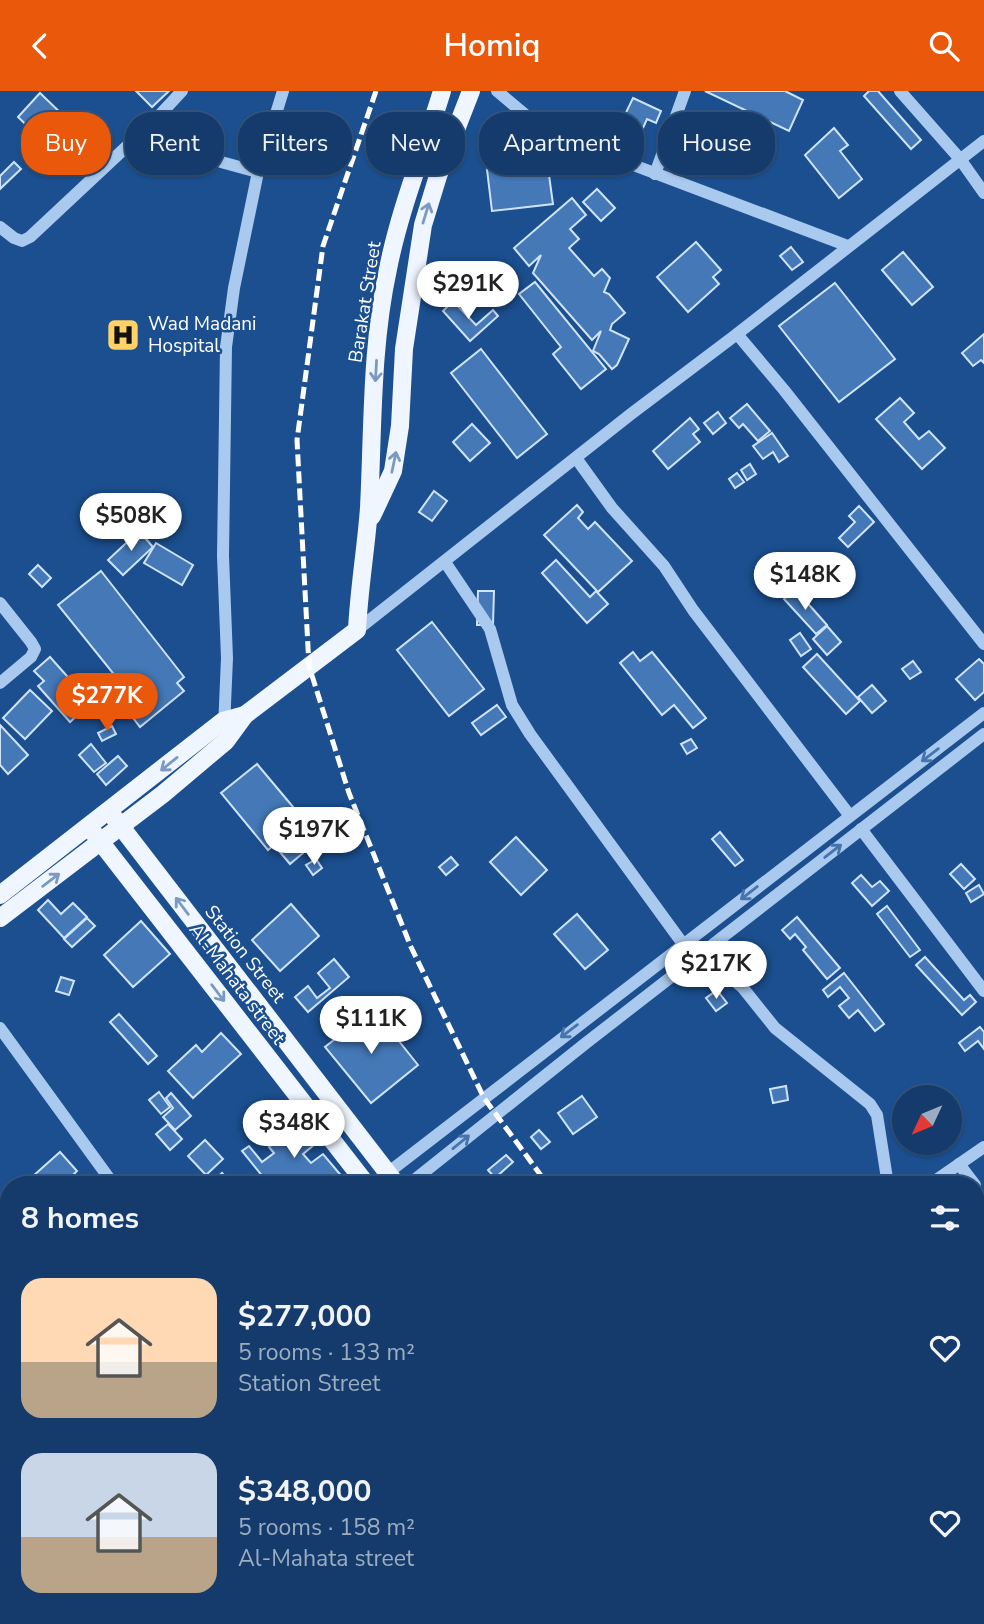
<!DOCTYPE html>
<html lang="en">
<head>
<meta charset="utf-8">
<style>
  body { margin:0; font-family:"Nunito Sans",sans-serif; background:#214673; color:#f1f3f6; height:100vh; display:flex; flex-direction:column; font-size:26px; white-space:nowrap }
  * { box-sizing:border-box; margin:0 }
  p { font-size:23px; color:#9dadc1 }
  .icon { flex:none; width:38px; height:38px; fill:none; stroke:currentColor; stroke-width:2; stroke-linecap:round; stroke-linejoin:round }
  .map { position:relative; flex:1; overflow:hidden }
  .side { position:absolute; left:0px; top:1085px; width:985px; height:448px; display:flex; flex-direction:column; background:#143b6b; border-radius:28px 28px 0 0; box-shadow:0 2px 5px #0004,0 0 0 2px #33557e }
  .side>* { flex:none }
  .banner { position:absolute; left:21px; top:21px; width:943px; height:63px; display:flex; gap:14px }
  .needle { width:46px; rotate:226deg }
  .tools { position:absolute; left:892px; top:994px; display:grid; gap:14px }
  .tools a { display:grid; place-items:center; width:70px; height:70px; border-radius:50%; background:#143b6b; box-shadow:0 2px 5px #0004,0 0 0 2px #33557e; font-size:35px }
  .price { position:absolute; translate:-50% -60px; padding:0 16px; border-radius:24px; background:#fff; color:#222; font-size:23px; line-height:46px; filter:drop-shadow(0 2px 4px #0008) }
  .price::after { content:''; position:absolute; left:50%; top:42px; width:21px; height:16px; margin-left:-10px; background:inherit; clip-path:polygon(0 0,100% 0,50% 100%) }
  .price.on { background:#ea580c; color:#fff }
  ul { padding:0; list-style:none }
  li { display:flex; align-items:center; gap:21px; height:175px; padding:0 21px }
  li span { display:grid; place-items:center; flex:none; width:196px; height:140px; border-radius:21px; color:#555 }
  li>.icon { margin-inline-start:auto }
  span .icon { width:84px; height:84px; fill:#fffc; stroke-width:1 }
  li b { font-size:30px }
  h2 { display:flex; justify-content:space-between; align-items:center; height:84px; padding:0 21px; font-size:30px }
  .tag { padding:0 24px; border-radius:28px; background:#143b6b; box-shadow:0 2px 5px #0004,0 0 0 2px #33557e; font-size:24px; line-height:63px }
  .tag.on { background:#ea580c; color:#fff }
  header { display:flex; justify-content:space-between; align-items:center; height:91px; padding:0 21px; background:#ea580c; color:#fff; font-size:32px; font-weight:600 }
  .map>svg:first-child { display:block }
</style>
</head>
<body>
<header><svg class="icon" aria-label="back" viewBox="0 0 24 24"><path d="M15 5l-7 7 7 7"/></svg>Homiq<svg class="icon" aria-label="search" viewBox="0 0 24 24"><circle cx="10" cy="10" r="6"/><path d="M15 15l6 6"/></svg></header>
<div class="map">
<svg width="984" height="1533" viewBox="0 0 984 1533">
  <rect width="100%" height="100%" fill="#1b4f8f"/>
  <!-- building -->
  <g fill="#4478b7" stroke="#cfe3fa" stroke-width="2">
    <polygon points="136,0 169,0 152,16"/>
    <polygon points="705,0 785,0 803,9 789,40"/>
    <polygon points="869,0 878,0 921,49 911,58 864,5"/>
    <polygon points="40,2 98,58 75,81 18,26"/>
    <polygon points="633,7 661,20 656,32 647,28 639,46 619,36"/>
    <polygon points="834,37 848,54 840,60 862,88 839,107 805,64"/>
    <polygon points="545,55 553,113 492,120 485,62"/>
    <polygon points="14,71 21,78 0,98 0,85"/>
    <polygon points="597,98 615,117 601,130 583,111"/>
    <polygon points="572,107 586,124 570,138 579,148 569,157 594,185 602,178 610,187 604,201 609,203 625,222 612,233 610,239 629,248 617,274 612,278 599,263 593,260 601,240 592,249 533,182 541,164 529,175 514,157"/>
    <polygon points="696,151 721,179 713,186 719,193 688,221 657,186"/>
    <polygon points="791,156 803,171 792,179 780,165"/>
    <polygon points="903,161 933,196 912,214 882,179"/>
    <polygon points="535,191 606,278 581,298 553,263 561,256 519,203"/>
    <polygon points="835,192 895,268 839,311 779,235"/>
    <polygon points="453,210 476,234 493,219 498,225 470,250 443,220"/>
    <polygon points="984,243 984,272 981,269 973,275 962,262"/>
    <polygon points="481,258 547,343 517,367 451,282"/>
    <polygon points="900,307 914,322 904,331 919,348 929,340 945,357 922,378 876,328"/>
    <polygon points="747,313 770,340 758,350 743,333 739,337 730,327"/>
    <polygon points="718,321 726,332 713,343 704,332"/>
    <polygon points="690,327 699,338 693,343 700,351 668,378 653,360"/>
    <polygon points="472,333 490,352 470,370 453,351"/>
    <polygon points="772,342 788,365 779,371 773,361 763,368 753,355"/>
    <polygon points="750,373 756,383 747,389 741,379"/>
    <polygon points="737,382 744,391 735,397 729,388"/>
    <polygon points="434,400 447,410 432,430 419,421"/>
    <polygon points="577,414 583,421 578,427 588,438 595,431 632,470 598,501 544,444"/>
    <polygon points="859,415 874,431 848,456 839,447 855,431 849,425"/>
    <polygon points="139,440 153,456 123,484 108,469"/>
    <polygon points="156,452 193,474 182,494 144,472"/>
    <polygon points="556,469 590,506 596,500 608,513 587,532 542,482"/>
    <polygon points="38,474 51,487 42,496 29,483"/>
    <polygon points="101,480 184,586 177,592 184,600 140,636 124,615 133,607 58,514"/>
    <polygon points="795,498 827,534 816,543 784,508"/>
    <polygon points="478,500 494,500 493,534 477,534"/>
    <polygon points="432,531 484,598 449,625 397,559"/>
    <polygon points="827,535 841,551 827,564 813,548"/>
    <polygon points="800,542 811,558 801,565 790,549"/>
    <polygon points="633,561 640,570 652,561 706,627 693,637 674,614 662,624 620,572"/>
    <polygon points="817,563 860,610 846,623 803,576"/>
    <polygon points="50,566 91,612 70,631 38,595 44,590 34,580"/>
    <polygon points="979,568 984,573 984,601 975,609 956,588"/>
    <polygon points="913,570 921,581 910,588 902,578"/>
    <polygon points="872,594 886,610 872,622 858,606"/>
    <polygon points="30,599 52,620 25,648 3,627"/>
    <polygon points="497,614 506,626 481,644 472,632"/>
    <polygon points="0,634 28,664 8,683 0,674"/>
    <polygon points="112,635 116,643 102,650 98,642"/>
    <polygon points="691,648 697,657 687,663 681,653"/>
    <polygon points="91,653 106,672 94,681 79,664"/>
    <polygon points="118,665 127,675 106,694 97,683"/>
    <polygon points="257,673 304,729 293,739 309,757 290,773 274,754 268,759 221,702"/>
    <polygon points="720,741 743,769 735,775 712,748"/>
    <polygon points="516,746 547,779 521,804 490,771"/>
    <polygon points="451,766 458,774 446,784 439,776"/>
    <polygon points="316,768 322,777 313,784 306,774"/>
    <polygon points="961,773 975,788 964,798 950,783"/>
    <polygon points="861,784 872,796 880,790 889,800 872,815 852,792"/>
    <polygon points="979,794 984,803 971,811 966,802"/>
    <polygon points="48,809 61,823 73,812 87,826 64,847 38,819"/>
    <polygon points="291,813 319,845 280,880 252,849"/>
    <polygon points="887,815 920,859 910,866 877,823"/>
    <polygon points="577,823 608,859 585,878 554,843"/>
    <polygon points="797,826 840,877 827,888 803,859 806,856 795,843 790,848 782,839"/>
    <polygon points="87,827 95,835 72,856 64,848"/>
    <polygon points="141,830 170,863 133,896 104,864"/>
    <polygon points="925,866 964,909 970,904 976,911 962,924 916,874"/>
    <polygon points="334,868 349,886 308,921 295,906 308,895 317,907 330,897 318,882"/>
    <polygon points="844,882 884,933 875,940 858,919 849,927 839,915 849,907 840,896 828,906 823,899"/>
    <polygon points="61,886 74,890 69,904 56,900"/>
    <polygon points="717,899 727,912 716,920 706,907"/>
    <polygon points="360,914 380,939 386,934 418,974 371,1012 325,956 354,933 347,925"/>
    <polygon points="119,923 157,965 148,973 110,931"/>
    <polygon points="980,936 984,941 984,958 978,950 965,960 959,952"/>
    <polygon points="221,942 241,963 193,1007 168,980 196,954 202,961"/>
    <polygon points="786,995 788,1009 773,1012 770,998"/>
    <polygon points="159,1001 170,1016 161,1023 149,1009"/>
    <polygon points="171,1002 191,1025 175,1039 163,1026 173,1017 166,1007"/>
    <polygon points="582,1005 597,1026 573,1043 558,1022"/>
    <polygon points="293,1025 315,1053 303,1063 311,1072 323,1063 344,1088 337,1094 266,1094 268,1092 242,1060 249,1055 262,1071 274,1062 269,1056 278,1048 272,1041"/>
    <polygon points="168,1033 182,1048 170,1059 156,1043"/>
    <polygon points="539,1039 550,1051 541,1058 531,1046"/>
    <polygon points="205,1049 223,1068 206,1084 188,1065"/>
    <polygon points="60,1061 77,1080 63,1094 23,1094"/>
    <polygon points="506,1064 513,1071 495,1087 488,1079"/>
    <polygon points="222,1082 233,1094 215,1094 212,1091"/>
    <polygon points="0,1126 9,1134 9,1164 1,1172"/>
    <polygon points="9,1338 9,1356 0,1364 0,1346"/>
    <polygon points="72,1524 94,1524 94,1525 86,1533 81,1533"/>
    <polygon points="134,1524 153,1524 160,1533 138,1533 132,1526"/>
    <polygon points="213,1524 267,1524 256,1533 220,1533"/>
    <polygon points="316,1524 412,1524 417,1530 413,1533 323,1533"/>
    <polygon points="535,1524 551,1524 552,1525 542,1533 524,1533"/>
    <polygon points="624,1524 680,1524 687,1533 631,1533"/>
    <polygon points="765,1524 801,1524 789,1533 772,1533"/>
  </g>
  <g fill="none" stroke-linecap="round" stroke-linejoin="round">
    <!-- minor -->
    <g stroke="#a9c9ee" stroke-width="12">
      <polyline points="497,0 546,41 848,155"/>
      <polyline points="900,0 960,68 984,102"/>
      <polyline points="155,29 197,59 221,71 258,81"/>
      <polyline points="655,83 685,0"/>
      <polyline points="0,136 14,147 22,150 30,146 155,29 182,0"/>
      <polyline points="737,243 984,50"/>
      <polyline points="576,367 612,417 664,475 693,519 850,725"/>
      <polyline points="445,471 490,538 512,614 530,643 683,853"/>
      <polyline points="0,512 31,551 35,558 31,566 0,592"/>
      <polyline points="357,539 631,323 737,243 784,299 984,553"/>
      <polyline points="224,637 227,567 223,465 226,256 234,197 258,81 283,0"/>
      <polyline points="861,738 984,900"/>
      <polyline points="698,865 727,883 743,897 775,937 870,1013 877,1024 888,1094"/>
      <polyline points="0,937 114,1094"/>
      <polyline points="959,1073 975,1094"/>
      <polyline points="372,1094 984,622"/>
      <polyline points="408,1094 586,952 984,643"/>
      <polyline points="929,1094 984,1056"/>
      <polyline points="976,1249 984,1252"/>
      <polyline points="0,1292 9,1303"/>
      <polyline points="0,1385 9,1378"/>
      <polyline points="0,1408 9,1401"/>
      <polyline points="177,1524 184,1533"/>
      <polyline points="438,1524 444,1533"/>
      <polyline points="481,1533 492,1524"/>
    </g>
    <!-- major -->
    <g stroke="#f0f6ff" stroke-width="18">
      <polyline points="372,425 393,380 400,335 404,258 423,134 438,85 471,0"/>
      <polyline points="109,720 397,1094"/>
      <polyline points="89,736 367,1094"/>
      <polyline points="0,804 223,630 245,624"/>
      <path d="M 0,827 L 163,703 L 226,650 L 245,624 L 357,539 C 359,498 366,458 369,417 C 373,338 371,256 388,178 C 400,117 424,59 442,0"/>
      <polyline points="698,1524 705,1533"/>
      <polyline points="728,1524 735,1533"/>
    </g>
    <!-- rail -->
    <g stroke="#fff" stroke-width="5" stroke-dasharray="12 5" stroke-linecap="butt">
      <polyline points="376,0 323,155 297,349 309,575 349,702 411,856 484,1007 548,1094"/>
      <polyline points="881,1524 887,1533"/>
    </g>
  </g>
  <!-- one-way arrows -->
  <defs><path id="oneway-shaft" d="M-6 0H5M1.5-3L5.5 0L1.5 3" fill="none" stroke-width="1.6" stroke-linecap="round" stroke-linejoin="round" transform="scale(1.75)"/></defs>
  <g stroke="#7b9ac1">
    <use href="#oneway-shaft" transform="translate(426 122) rotate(-73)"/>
    <use href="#oneway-shaft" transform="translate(376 280) rotate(93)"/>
    <use href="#oneway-shaft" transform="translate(394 371) rotate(-78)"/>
    <use href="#oneway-shaft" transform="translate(169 673) rotate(141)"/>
    <use href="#oneway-shaft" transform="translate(51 789) rotate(-37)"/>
    <use href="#oneway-shaft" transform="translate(182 815) rotate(-127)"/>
    <use href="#oneway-shaft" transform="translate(218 902) rotate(53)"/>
  </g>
  <g stroke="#4674ac">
    <use href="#oneway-shaft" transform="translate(930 664) rotate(143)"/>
    <use href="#oneway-shaft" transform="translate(833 760) rotate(-38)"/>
    <use href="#oneway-shaft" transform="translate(749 802) rotate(142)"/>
    <use href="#oneway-shaft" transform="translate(569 940) rotate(143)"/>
    <use href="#oneway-shaft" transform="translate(461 1051) rotate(-39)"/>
  </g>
  <!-- icons -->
  <defs>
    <symbol id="hospital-square" viewBox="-11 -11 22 22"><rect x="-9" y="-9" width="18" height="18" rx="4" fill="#ffd166" stroke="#1b4f8f"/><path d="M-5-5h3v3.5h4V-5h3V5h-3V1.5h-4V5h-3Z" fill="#111"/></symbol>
  </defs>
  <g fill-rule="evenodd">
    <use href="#hospital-square" x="104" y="225" width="38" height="38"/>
  </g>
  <g text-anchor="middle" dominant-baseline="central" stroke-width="5" stroke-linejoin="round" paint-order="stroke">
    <!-- street labels -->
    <g font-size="19" fill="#fff" stroke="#1b4f8f">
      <text transform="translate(365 211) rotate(-81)">Barakat Street</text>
      <text transform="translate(245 863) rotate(52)">Station Street</text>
      <text transform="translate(237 893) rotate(53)">Al-Mahata street</text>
    </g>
    <!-- poi labels -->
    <g font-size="19" fill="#fff" stroke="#1b4f8f" text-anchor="start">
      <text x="148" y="233">Wad Madani<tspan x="148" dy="22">Hospital</tspan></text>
    </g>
  </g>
</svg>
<div class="tools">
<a><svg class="needle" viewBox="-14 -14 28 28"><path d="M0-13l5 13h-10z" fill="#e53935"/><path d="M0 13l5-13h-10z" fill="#9dadc1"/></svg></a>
</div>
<b class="price" style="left:468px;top:230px">$291K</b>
<b class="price" style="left:131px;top:462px">$508K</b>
<b class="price" style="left:805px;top:521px">$148K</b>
<b class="price on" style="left:107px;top:642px">$277K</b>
<b class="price" style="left:314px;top:776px">$197K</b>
<b class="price" style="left:716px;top:910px">$217K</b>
<b class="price" style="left:371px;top:965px">$111K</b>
<b class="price" style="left:294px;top:1069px">$348K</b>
<div class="banner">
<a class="tag on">Buy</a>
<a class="tag">Rent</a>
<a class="tag">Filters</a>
<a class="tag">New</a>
<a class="tag">Apartment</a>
<a class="tag">House</a>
</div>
<section class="side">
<h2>8 homes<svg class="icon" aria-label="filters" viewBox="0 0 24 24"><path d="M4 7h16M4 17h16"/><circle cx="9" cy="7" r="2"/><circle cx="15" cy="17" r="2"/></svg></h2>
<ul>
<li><span style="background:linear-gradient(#ffd9b3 60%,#b9a48a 0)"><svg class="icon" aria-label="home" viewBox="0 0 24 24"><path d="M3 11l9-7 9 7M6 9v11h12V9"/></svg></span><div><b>$277,000</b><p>5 rooms · 133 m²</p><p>Station Street</p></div><svg class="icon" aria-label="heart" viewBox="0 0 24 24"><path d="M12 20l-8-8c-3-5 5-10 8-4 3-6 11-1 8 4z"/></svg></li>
<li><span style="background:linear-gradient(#c9d6e8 60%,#b9a48a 0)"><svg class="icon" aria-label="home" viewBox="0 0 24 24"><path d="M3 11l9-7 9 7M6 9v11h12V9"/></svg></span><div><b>$348,000</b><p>5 rooms · 158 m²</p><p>Al-Mahata street</p></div><svg class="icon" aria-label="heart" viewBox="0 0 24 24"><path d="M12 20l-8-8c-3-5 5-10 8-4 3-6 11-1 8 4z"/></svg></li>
</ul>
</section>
</div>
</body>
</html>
